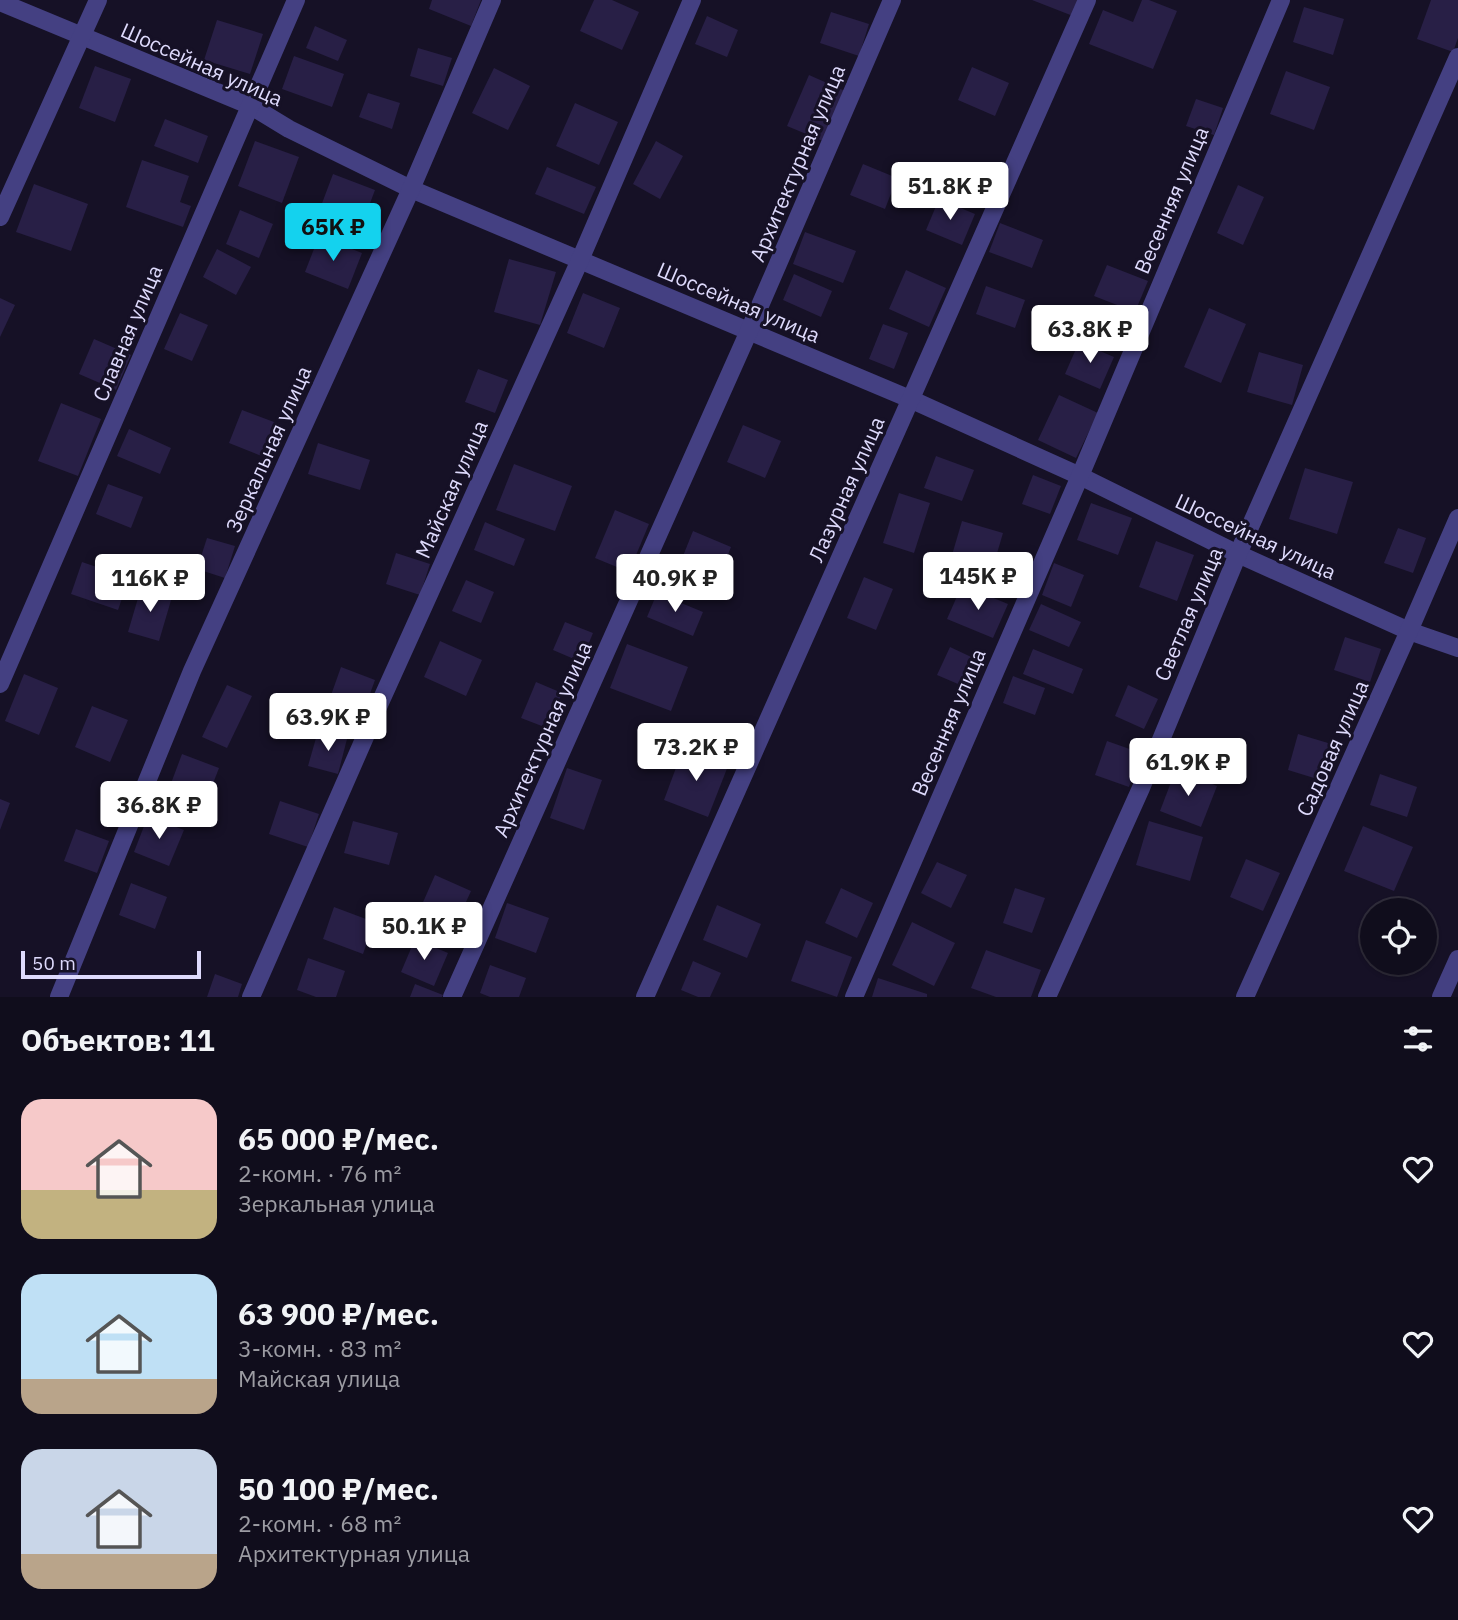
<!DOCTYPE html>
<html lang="ru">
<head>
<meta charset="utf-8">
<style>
  body { margin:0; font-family:"IBM Plex Sans",sans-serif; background:#1e1b29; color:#f1f3f6; height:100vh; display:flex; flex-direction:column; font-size:26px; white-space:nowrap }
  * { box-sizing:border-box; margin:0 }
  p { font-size:23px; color:#9c9ca3 }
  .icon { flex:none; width:38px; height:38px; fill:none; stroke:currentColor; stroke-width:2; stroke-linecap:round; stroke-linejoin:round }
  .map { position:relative; height:997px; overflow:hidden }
  .details { display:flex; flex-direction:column; background:#100d1c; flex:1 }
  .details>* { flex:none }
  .tools { position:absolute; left:1360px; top:898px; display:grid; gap:14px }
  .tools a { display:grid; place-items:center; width:77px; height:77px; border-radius:50%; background:#100d1c; box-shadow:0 2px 5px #0004,0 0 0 2px #302d3b; font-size:35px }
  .scale { position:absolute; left:21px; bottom:18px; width:180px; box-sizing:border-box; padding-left:7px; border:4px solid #dedafc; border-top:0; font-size:19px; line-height:24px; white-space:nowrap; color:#dedafc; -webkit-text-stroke:5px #161126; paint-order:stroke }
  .price { position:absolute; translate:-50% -60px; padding:0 16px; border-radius:7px; background:#fff; color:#222; font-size:23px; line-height:46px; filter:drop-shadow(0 2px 4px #0008) }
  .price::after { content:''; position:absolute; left:50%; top:42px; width:21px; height:16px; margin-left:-10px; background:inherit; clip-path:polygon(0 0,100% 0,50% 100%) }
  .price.selected { background:#14d2ee; color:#111 }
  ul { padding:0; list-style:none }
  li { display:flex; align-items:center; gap:21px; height:175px; padding:0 21px }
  li span { display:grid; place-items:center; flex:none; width:196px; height:140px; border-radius:21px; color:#555 }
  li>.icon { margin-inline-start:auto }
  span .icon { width:84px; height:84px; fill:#fffc; stroke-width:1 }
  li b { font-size:30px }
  h2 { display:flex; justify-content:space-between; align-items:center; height:84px; padding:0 21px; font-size:30px }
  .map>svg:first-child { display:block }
</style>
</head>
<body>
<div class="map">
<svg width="1458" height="997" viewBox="0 0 1458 997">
  <rect width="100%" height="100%" fill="#161126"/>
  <!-- building -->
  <g fill="#281f46">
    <polygon points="432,0 481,0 471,26 429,9"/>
    <polygon points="594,0 612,0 639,12 622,50 580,31"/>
    <polygon points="1032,0 1079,0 1073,16"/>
    <polygon points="1142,0 1149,0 1177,11 1153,69 1089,44 1103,10 1133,22"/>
    <polygon points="1431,0 1458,0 1458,38 1453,52 1417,39"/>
    <polygon points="1304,7 1344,19 1333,55 1293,42"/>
    <polygon points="831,12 869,24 859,56 820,43"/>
    <polygon points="707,16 738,30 727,57 695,44"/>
    <polygon points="217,20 263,34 250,74 204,60"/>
    <polygon points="315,26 347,40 338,61 306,48"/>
    <polygon points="418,48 452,58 443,86 410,76"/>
    <polygon points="294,56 344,74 332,107 282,89"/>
    <polygon points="95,66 131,79 115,122 79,108"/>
    <polygon points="972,67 1009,83 995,116 958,100"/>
    <polygon points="494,68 530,86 508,130 472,113"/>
    <polygon points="1286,71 1330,87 1314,130 1270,114"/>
    <polygon points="809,75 845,91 823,141 787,126"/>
    <polygon points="368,93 400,103 392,129 359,117"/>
    <polygon points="1196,99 1223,108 1214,135 1186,126"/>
    <polygon points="575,103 618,122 599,165 556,146"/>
    <polygon points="165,119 208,136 198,163 154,146"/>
    <polygon points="255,141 299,157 282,203 238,186"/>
    <polygon points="656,141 683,156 660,199 633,184"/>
    <polygon points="142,160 189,176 180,202 191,206 183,227 126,207"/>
    <polygon points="863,164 897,178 885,209 850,195"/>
    <polygon points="547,167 596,187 584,214 535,194"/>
    <polygon points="333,174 375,190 363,222 321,206"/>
    <polygon points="34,184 88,204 71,251 16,232"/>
    <polygon points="1238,185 1264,197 1243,245 1217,233"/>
    <polygon points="939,199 975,214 962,245 926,230"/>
    <polygon points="240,210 273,224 259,258 226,244"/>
    <polygon points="1000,223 1043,240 1032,268 989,252"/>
    <polygon points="805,232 856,251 843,283 793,264"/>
    <polygon points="319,236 362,253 348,289 305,272"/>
    <polygon points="217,249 251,267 236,295 203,277"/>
    <polygon points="509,259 556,272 540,325 494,312"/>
    <polygon points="1107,265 1148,281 1135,312 1094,296"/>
    <polygon points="906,270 946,288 929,327 889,309"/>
    <polygon points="794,274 832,291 821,317 783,300"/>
    <polygon points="986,286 1025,300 1015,328 976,314"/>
    <polygon points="583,293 620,308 604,348 567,333"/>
    <polygon points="0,298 15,305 0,337"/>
    <polygon points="1209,308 1246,324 1221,383 1184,367"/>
    <polygon points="180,313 208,325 192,361 164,349"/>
    <polygon points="883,324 908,333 894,369 869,359"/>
    <polygon points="94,339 131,355 116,390 79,374"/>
    <polygon points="1079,342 1114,357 1100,389 1065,374"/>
    <polygon points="1259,352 1303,365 1292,405 1247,392"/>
    <polygon points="478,369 508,380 495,413 465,402"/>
    <polygon points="1059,395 1098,413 1076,458 1038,440"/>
    <polygon points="61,403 101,419 78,476 38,461"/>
    <polygon points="242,410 282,425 269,459 229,443"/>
    <polygon points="743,425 781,441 765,478 727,462"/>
    <polygon points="129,429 171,448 160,474 117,456"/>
    <polygon points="318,443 370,460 360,490 308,474"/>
    <polygon points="936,456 974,470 962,501 924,488"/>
    <polygon points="514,464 572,486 555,531 496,510"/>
    <polygon points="1305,468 1353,482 1337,534 1289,519"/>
    <polygon points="1033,475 1061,486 1050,514 1022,504"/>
    <polygon points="108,484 143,497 131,528 96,514"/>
    <polygon points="899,493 930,503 914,553 883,543"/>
    <polygon points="1091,503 1132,518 1118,555 1077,540"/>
    <polygon points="615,510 649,524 629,572 595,558"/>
    <polygon points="962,521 1003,533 993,567 952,555"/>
    <polygon points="485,522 525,539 514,566 474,550"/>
    <polygon points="1398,528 1426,538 1413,573 1384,563"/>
    <polygon points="693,531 731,547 721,572 683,556"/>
    <polygon points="207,538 235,546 225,578 197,569"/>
    <polygon points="1156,541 1194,555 1177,601 1139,587"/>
    <polygon points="396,553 430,564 420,595 386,584"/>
    <polygon points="82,562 129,578 118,610 71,594"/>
    <polygon points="1054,563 1084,575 1071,607 1042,595"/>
    <polygon points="864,577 893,589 876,630 847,618"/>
    <polygon points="466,580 494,592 481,623 452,611"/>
    <polygon points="962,585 1008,604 993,638 947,619"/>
    <polygon points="141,588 172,597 159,641 128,632"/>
    <polygon points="657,593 703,612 693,636 647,617"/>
    <polygon points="1041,604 1081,622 1069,647 1029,630"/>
    <polygon points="565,622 593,633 581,662 553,650"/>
    <polygon points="1345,637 1381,649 1370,682 1334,670"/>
    <polygon points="440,641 482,660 466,696 424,677"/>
    <polygon points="627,644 688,667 671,711 610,688"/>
    <polygon points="950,647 984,663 972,690 937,675"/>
    <polygon points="1033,649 1083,669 1073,694 1023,674"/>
    <polygon points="341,667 375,680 358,727 324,715"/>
    <polygon points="24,674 58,688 39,735 5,721"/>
    <polygon points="1013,676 1045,688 1035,715 1003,703"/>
    <polygon points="536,682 562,693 547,728 521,718"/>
    <polygon points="227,685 252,696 227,748 202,737"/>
    <polygon points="1128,685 1158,699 1144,729 1115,716"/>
    <polygon points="92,706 128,720 110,762 75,747"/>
    <polygon points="318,731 347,739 338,774 308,766"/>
    <polygon points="1298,734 1338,746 1327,782 1288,770"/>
    <polygon points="1107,741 1141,753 1129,787 1095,775"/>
    <polygon points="683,749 728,766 708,817 664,800"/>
    <polygon points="182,754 219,768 207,799 170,786"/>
    <polygon points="567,768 602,780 584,830 550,818"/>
    <polygon points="1176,769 1217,786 1201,827 1160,811"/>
    <polygon points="1380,774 1417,787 1407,817 1370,805"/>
    <polygon points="0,799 10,803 0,830"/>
    <polygon points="280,801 319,814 308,847 269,834"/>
    <polygon points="148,816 184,830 169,866 134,852"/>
    <polygon points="353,821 398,833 389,865 344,853"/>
    <polygon points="1149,821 1203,837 1190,881 1136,865"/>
    <polygon points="1363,826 1413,847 1394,891 1344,871"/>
    <polygon points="76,829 109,841 97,873 64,861"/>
    <polygon points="1246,859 1280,873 1263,911 1230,897"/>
    <polygon points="937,862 967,875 951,908 921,893"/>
    <polygon points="435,875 471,891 456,924 420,909"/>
    <polygon points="131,883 167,897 155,929 119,915"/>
    <polygon points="841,888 873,903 857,938 825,923"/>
    <polygon points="1015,888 1045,898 1032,933 1003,923"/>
    <polygon points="507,903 549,918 536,953 495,938"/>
    <polygon points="717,905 761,924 747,958 703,940"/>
    <polygon points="334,907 374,922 363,954 323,939"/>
    <polygon points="912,922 955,943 934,986 892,965"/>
    <polygon points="415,939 448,953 434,986 401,972"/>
    <polygon points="806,940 852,957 837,997 791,981"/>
    <polygon points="986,950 1041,970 1031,997 996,997 971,988"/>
    <polygon points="308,958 345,971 336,997 316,997 297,990"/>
    <polygon points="693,961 721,973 710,997 698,997 681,990"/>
    <polygon points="490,965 526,978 519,997 490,997 480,993"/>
    <polygon points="215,974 242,984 238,997 207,997"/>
    <polygon points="878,978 927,994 927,997 872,997"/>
    <polygon points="415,984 443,995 442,997 410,997"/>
  </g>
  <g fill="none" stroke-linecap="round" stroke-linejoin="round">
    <!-- minor -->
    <g stroke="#444082" stroke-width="18">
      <polyline points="0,2 251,106 289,129 411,189 910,399 1080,476 1238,554 1409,631 1458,648"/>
      <polyline points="0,217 98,0"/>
      <polyline points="0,684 296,0"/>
      <polyline points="59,997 192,671 411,189 492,0"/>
      <polyline points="251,997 379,705 580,260 692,0"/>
      <polyline points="452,997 749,331 892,0"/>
      <path d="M 645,997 C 795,666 939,332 1087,0"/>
      <polyline points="854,997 1080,476 1281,0"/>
      <polyline points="1047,997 1141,788 1238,554 1458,57"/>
      <polyline points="1245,997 1409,631 1458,518"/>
      <polyline points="1441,997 1458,959"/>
    </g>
  </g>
  <g text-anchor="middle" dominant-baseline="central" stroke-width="6" stroke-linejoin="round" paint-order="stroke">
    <!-- street labels -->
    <g font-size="21" fill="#dedafc" stroke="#161126">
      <text transform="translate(202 64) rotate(24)">Шоссейная улица</text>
      <text transform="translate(797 163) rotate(-67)">Архитектурная улица</text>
      <text transform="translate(1171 200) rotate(-67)">Весенняя улица</text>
      <text transform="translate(739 302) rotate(23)">Шоссейная улица</text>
      <text transform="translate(127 333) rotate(-67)">Славная улица</text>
      <text transform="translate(268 449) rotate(-66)">Зеркальная улица</text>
      <text transform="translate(451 489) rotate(-66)">Майская улица</text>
      <text transform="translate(846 489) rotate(-66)">Лазурная улица</text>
      <text transform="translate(1256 536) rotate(25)">Шоссейная улица</text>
      <text transform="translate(1188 614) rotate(-67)">Светлая улица</text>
      <text transform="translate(948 722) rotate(-67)">Весенняя улица</text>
      <text transform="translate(542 739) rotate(-66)">Архитектурная улица</text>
      <text transform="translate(1332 748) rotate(-66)">Садовая улица</text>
    </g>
  </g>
</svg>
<div class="tools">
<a><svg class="icon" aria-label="locate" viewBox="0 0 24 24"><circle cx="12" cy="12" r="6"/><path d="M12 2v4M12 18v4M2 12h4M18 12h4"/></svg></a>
</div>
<div class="scale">50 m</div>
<b class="price" style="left:950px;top:222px">51.8K ₽</b>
<b class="price selected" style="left:333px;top:263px">65K ₽</b>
<b class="price" style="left:1090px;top:365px">63.8K ₽</b>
<b class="price" style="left:978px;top:612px">145K ₽</b>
<b class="price" style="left:150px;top:614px">116K ₽</b>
<b class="price" style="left:675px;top:614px">40.9K ₽</b>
<b class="price" style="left:328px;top:753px">63.9K ₽</b>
<b class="price" style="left:696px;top:783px">73.2K ₽</b>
<b class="price" style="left:1188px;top:798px">61.9K ₽</b>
<b class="price" style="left:159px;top:841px">36.8K ₽</b>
<b class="price" style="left:424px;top:962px">50.1K ₽</b>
</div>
<section class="details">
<h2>Объектов: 11<svg class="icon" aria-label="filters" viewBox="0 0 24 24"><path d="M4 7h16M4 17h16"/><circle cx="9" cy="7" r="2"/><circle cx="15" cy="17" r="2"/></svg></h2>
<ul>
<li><span style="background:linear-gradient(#f6c9c9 65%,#c2b280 0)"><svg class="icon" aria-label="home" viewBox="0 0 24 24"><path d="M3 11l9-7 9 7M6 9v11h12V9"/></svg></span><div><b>65 000 ₽/мес.</b><p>2-комн. · 76 m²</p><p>Зеркальная улица</p></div><svg class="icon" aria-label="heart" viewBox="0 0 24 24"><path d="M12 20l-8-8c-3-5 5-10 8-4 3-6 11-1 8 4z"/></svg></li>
<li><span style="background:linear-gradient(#bfe0f5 75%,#b9a48a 0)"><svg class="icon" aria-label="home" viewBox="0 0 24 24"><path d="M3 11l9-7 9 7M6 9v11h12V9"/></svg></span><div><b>63 900 ₽/мес.</b><p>3-комн. · 83 m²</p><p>Майская улица</p></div><svg class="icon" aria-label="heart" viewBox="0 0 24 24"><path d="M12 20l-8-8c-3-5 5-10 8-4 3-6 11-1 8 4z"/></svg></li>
<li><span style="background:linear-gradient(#c9d6e8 75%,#b9a48a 0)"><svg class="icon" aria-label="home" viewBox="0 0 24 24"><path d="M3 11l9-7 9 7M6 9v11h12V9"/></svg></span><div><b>50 100 ₽/мес.</b><p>2-комн. · 68 m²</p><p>Архитектурная улица</p></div><svg class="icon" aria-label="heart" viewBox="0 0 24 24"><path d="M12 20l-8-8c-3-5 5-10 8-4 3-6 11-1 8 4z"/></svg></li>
</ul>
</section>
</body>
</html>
